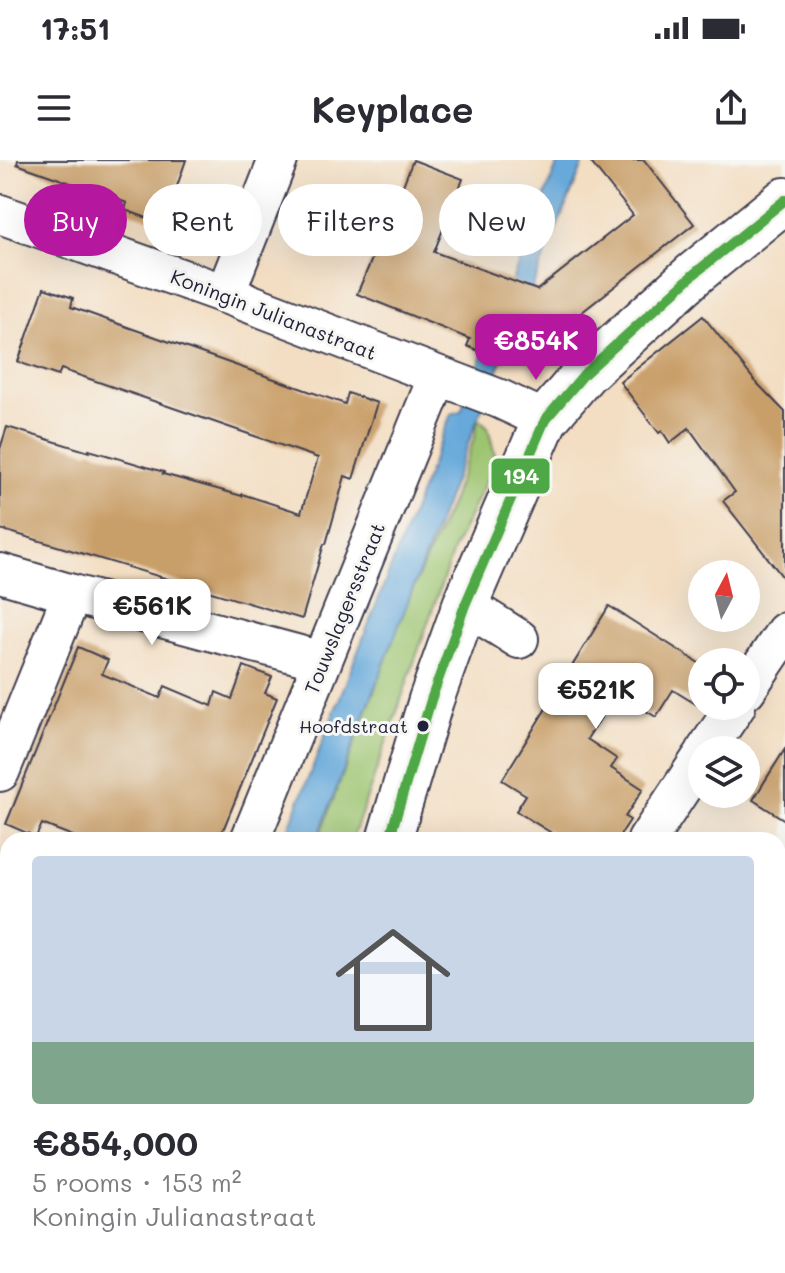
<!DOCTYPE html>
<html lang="en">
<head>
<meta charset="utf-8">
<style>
  body { margin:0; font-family:Mali,sans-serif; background:#f2f2f3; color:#2b2b33; height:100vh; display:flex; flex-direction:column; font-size:30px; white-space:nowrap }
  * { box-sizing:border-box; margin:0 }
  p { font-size:26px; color:#7c7c81 }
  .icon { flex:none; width:44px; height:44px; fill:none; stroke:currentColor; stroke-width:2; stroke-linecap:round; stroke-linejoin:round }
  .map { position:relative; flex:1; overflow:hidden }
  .panel { position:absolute; left:0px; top:672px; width:786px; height:442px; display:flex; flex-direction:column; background:#fff; border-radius:24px 24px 0 0; box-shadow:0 8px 32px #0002 }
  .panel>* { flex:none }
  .top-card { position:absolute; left:24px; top:24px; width:738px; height:72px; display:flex; gap:16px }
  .needle { width:52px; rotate:7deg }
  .tools { position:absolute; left:688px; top:400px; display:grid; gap:16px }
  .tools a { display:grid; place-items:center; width:72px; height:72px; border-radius:50%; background:#fff; box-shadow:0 8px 32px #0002; font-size:40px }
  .price { position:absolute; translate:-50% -68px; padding:0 18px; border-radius:16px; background:#fff; color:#222; font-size:26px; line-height:52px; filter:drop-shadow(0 2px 4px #0008) }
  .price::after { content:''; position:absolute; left:50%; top:48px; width:24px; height:18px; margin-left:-12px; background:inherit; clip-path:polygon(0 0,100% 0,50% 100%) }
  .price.selected { background:#b5179e; color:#fff }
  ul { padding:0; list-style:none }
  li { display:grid; align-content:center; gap:16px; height:424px; padding:0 32px }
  li span { display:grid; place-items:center; height:248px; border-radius:8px; color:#555 }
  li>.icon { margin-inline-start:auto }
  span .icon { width:144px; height:144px; fill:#fffc; stroke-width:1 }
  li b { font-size:34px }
  .chip { padding:0 28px; border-radius:36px; background:#fff; box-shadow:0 8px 32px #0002; font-size:28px; line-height:72px }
  .chip.selected { background:#b5179e; color:#fff }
  .status { display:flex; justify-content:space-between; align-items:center; height:56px; padding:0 40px; background:#fff; direction:ltr }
  .status svg { height:22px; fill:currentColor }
  header { display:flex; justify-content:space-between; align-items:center; height:104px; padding:0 32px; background:#fff; font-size:36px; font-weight:700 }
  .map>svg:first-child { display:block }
</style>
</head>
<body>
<div class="status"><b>17:51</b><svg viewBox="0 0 49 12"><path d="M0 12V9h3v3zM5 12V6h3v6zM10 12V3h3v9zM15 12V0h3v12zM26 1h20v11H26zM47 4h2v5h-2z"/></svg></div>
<header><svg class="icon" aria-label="menu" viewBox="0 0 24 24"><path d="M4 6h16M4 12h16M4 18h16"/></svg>Keyplace<svg class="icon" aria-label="share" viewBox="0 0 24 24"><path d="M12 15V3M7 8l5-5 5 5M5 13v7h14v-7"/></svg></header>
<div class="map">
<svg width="785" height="1113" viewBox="0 0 785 1113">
  <rect width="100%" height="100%" fill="#f6f6f2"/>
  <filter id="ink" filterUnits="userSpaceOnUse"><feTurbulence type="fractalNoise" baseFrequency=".0125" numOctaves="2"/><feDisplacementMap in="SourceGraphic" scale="16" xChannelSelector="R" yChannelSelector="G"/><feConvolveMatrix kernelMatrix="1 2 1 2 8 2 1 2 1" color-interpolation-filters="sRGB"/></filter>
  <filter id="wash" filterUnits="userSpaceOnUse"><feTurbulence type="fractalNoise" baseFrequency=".006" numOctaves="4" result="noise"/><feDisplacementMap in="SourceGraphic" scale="32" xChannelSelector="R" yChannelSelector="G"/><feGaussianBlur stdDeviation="1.8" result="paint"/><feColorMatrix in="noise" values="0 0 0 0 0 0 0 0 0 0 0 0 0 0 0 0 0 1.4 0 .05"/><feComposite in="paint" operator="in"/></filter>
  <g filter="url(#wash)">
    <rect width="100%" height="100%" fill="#f3dec3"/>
    <!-- green -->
    <g fill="#9dc46f" stroke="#607355" stroke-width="2">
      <polygon points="478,258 488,267 496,300 454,388 352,680 318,680 408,440 450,345 475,276"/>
      <polygon points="8,876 8,1106 130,1106 127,1113 0,1113 0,899"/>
    </g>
    <!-- water -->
    <polygon fill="#66a9da" stroke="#44668a" stroke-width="2" points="559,0 585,0 478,258 317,680 284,680 451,254 461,251"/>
    <g id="blocks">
      <!-- building -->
      <g fill="#c99f69">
        <polygon points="18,0 186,0 164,64 125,50 127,43 17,4"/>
        <polygon points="413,0 463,19 434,92 537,130 633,55 589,0 644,0 694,64 521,200 509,195 506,202 467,186 470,179 357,134 374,94 376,94"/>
        <polygon points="44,128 73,138 71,147 345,244 348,233 377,243 353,319 345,316 326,384 324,384 302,459 0,369 0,289 7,267 89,292 89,290 117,298 164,312 163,314 242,336 242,334 301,353 318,298 61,209 58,216 18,202"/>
        <polygon points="703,156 755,221 785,252 785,420 723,341 735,332 689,268 670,283 662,271 659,273 620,222"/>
        <polygon points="609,446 702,505 702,548 673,530 656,557 617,533 587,579 617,599 611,608 643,629 625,657 630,660 617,680 563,680 516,651 526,635 502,620"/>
        <polygon points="78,487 108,500 102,514 160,538 165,526 212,546 216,532 232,539 244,506 272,517 265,533 277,538 219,680 83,680 42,664 36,677 6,664"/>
        <polygon points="785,589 785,660 753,640"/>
      </g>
    </g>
  </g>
  <g filter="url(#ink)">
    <use href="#blocks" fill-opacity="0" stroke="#413e4f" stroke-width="2"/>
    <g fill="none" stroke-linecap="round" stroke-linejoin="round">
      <defs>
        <g id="minor">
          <polyline points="0,54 225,134 500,239 545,260"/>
          <polyline points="225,134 278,0"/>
          <polyline points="0,413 72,434 322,501"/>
          <polyline points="465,445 519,479"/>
          <polyline points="746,530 785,472"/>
          <polyline points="706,590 736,546"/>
          <polyline points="0,612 72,434"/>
          <polyline points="250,680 438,216"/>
          <polyline points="647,680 702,597"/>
          <polyline points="778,823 785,811"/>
          <polyline points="363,1106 385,1113"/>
          <polyline points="644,1113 647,1106"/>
        </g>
        <g id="tertiary">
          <polyline points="389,680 431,540 465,445 545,260 585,213 694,114 785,40"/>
          <polyline points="261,1113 263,1106"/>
        </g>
      </defs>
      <!-- minor casing -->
      <use href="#minor" stroke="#413e4f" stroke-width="42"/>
      <!-- tertiary casing -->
      <use href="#tertiary" stroke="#413e4f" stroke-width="48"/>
      <!-- minor -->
      <use href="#minor" stroke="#fff" stroke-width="38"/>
      <!-- tertiary -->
      <use href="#tertiary" stroke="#fff" stroke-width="44"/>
      <defs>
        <polyline id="bus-1" points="389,680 431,540 465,445 545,260 585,213 694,114 785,40"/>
      </defs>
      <!-- bus-1 casing -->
      <use href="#bus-1" stroke="#f6f6f2" stroke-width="16"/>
      <!-- bus-1 -->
      <use href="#bus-1" stroke="#4ea845" stroke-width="10"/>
    </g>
  </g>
  <!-- markers -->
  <circle fill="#22223b" stroke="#f6f6f2" stroke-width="3" cx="423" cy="566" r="7"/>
  <g text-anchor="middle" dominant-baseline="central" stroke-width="6" stroke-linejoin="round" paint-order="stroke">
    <!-- bus labels -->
    <g font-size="18" fill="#22223b" stroke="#f6f6f2" text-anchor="end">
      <text x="408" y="566">Hoofdstraat</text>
    </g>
    <!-- street labels -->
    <g font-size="20" fill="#22223b" stroke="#f6f6f2">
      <text transform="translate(274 154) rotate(21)">Koningin Julianastraat</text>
      <text transform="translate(344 448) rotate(-68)">Touwslagersstraat</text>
    </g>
  </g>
  <rect stroke="#f6f6f2" stroke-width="3" x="490" y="297" width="61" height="38" rx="8" fill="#4ea845"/>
  <g font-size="22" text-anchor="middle" font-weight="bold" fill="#fff">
    <text x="521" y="324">194</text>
  </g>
</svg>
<div class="tools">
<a><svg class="needle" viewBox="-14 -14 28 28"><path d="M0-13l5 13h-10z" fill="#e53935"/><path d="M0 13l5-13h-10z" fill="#7c7c81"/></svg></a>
<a><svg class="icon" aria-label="locate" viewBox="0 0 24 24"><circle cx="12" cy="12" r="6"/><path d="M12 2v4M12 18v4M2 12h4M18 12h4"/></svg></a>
<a><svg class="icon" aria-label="layers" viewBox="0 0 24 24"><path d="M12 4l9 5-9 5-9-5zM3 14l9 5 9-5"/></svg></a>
</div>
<b class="price selected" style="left:536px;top:222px">€854K</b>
<b class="price" style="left:152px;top:487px">€561K</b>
<b class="price" style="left:596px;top:571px">€521K</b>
<div class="top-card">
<a class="chip selected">Buy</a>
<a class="chip">Rent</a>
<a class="chip">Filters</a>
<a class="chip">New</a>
</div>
<section class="panel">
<ul>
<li><span style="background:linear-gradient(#c9d6e8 75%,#7fa58c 0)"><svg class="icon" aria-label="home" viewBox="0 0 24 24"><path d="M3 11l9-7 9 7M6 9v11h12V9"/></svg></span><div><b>€854,000</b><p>5 rooms · 153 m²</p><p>Koningin Julianastraat</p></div></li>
</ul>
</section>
</div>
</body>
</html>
